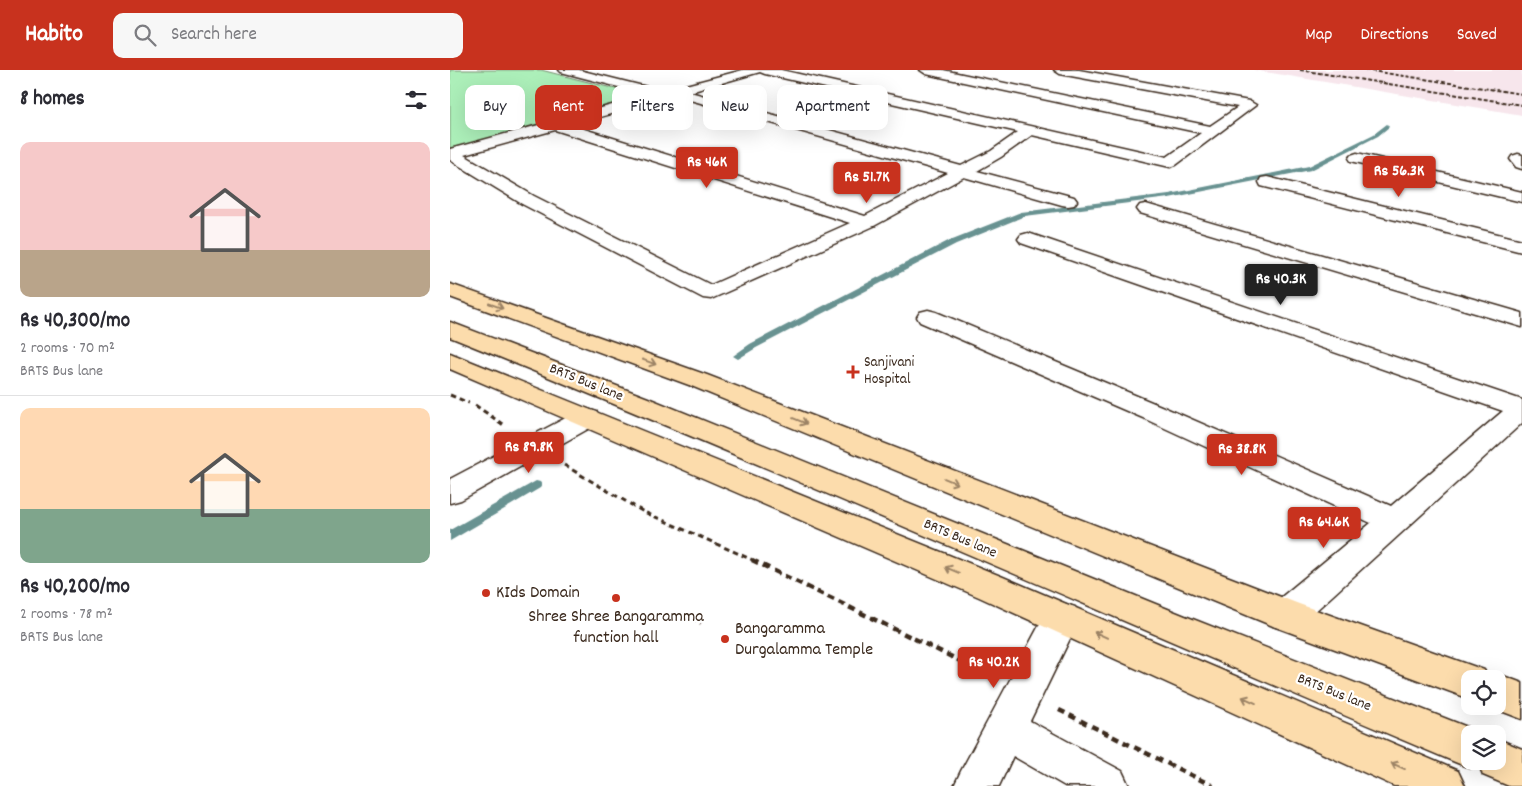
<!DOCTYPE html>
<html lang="en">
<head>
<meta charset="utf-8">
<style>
  body { margin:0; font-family:Dekko,sans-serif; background:#f7f7f7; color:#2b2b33; height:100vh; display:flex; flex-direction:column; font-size:19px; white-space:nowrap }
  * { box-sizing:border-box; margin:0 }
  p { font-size:16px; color:#7c7c81 }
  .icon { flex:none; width:28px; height:28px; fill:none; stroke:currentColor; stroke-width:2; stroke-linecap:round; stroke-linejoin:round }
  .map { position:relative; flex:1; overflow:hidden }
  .side { display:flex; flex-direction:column; background:#fff; width:450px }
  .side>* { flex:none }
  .hud { position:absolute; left:15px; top:15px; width:475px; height:45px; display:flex; gap:10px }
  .controls { position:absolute; left:1011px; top:600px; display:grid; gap:10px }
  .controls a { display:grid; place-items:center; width:45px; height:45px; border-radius:10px; background:#fff; box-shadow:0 5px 20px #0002; font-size:25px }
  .price { position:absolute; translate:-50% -42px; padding:0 11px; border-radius:5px; background:#c8321e; color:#fff; font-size:16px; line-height:32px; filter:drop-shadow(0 1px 2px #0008) }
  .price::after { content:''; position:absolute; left:50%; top:30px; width:15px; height:11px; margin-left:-8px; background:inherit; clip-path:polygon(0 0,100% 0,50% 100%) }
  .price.selected { background:#222; color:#fff }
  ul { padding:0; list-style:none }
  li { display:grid; align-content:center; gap:10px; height:265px; padding:0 20px }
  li+li { border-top:1px solid #e1e1e2 }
  li span { display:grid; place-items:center; height:155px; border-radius:10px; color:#555 }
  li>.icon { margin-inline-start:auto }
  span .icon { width:90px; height:90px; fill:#fffc; stroke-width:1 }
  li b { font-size:21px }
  h2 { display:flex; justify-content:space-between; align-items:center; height:60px; padding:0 20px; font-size:21px }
  .pill { padding:0 18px; border-radius:10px; background:#fff; box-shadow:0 5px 20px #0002; font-size:18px; line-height:45px }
  .pill.selected { background:#c8321e; color:#fff }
  header { display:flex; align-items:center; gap:30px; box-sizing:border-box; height:70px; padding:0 25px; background:#c8321e; color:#fff }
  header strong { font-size:24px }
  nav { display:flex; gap:28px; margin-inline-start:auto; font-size:18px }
  .search { width:350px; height:45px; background:#f7f7f7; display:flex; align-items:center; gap:12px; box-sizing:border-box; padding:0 18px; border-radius:10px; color:#7c7c81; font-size:19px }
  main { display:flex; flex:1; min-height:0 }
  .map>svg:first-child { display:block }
</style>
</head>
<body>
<header>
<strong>Habito</strong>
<div class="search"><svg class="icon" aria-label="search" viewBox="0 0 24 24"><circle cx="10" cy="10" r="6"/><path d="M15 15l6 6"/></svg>Search here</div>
<nav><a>Map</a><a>Directions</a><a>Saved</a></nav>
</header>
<main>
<section class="side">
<h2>8 homes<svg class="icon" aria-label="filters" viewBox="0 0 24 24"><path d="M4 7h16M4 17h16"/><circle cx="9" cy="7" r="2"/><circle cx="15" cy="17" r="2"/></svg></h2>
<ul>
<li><span style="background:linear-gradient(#f6c9c9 70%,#b9a48a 0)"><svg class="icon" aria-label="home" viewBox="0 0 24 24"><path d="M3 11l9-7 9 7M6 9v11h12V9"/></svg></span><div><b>Rs 40,300/mo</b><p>2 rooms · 70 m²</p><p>BRTS Bus lane</p></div></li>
<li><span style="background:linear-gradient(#ffd9b3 65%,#7fa58c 0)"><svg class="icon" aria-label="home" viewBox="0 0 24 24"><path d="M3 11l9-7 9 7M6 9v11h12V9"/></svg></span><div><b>Rs 40,200/mo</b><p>2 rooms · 78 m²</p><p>BRTS Bus lane</p></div></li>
</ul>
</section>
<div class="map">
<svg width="1072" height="716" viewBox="0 0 1072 716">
  <rect width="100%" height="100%" fill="#fff"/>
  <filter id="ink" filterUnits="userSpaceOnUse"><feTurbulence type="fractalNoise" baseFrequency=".02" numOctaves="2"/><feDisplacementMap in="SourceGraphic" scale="10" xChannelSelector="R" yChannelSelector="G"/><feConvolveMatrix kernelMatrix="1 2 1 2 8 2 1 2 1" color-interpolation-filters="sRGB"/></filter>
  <g filter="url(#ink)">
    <!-- built -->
    <polygon fill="#f7e6ec" points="803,0 1072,0 1072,45"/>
    <!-- green -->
    <polygon fill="#acefb9" stroke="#748c6c" points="0,0 91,0 197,27 0,80"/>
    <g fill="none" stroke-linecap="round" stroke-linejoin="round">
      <!-- stream -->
      <g fill="#689291" fill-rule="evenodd">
        <polygon points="937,54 939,57 928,66 861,100 719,128 575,146 506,174 306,278 288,289 283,286 300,274 500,170 571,142 719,124 859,96 924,64"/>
        <polygon points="86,411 90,412 92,415 90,418 0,471 0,460"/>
      </g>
      <defs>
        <g id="minor">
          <path d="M 109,0 L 129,0 L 213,21 L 293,0 L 331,0 L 717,87 L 751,63 L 476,4 L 470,0 L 493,0 L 760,56 L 788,37 L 610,4 L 604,0 L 629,0 L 799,31 L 806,35 L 726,95 L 720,97 L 582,65 L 551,87 L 527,101 L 624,127 L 627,131 L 624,135 L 618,136 L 612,135 L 514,107 L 424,156 L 261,229 L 253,228 L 72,134 L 0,90 L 0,79 L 199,25 L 111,2 ZM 310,2 L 315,4 L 568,62 L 541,81 L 511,96 L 240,22 ZM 226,26 L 498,103 L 415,146 L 121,55 ZM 105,60 L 400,153 L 261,215 L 84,126 L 14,85 Z"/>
          <polygon points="907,83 1072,122 1072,132 901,91 899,88 901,85"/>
          <polygon points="1068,84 1072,85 1072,99 1066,97 1060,89 1062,86"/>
          <polygon points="817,107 1072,170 1072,182 811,116 809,112 811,108"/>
          <polygon points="696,134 1072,243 1072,257 690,143 687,139 690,135"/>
          <polygon points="578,163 1072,330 1072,353 849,556 836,560 823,556 818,545 823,534 921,453 693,348 470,252 467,247 470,242 478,240 486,242 711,336 941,436 1053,341 571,173 568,169 571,165"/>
          <polygon points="137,339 147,342 151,348 147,354 11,430 0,433 0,409 127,342"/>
          <polygon points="612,533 625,537 630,548 580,651 672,701 679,716 615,716 563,686 549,716 504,716 511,701 599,537"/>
        </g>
        <g id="major">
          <polygon points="0,214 257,305 849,534 1034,600 1038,608 1048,604 1072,613 1072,649 1038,636 1048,636 1048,609 1020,609 1020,629 823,556 239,315 0,227"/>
          <path d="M 0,252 L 198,328 L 735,546 L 1035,664 L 1020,664 L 1020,691 L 1048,691 L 1048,669 L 1072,679 L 1072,716 L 1059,716 L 1033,705 L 1029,695 L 1020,698 L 1005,692 C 670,551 337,403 0,267 Z"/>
          <polygon points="0,283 553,507 1008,701 1015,716 944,716 529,527 0,299"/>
        </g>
      </defs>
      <!-- minor casing -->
      <use href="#minor" stroke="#3b2a1e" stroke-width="3"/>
      <!-- major casing -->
      <use href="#major" stroke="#3b2a1e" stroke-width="3"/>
      <!-- path-far1 -->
      <g stroke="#3b2a1e" stroke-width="3" stroke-dasharray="5.5 4" stroke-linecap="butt">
        <polyline points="0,325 19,333"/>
        <polyline points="25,335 55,356"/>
        <polyline points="114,395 192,441 305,491"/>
      </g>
      <!-- path -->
      <g stroke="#3b2a1e" stroke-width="4.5" stroke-dasharray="7 5" stroke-linecap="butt">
        <polyline points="302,490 539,605"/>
        <polyline points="240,547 251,553"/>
        <polyline points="609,640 763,716"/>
      </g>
      <!-- minor -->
      <use href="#minor" fill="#fff" fill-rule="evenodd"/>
      <!-- major -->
      <use href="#major" fill="#fcdcac" fill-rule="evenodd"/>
      <!-- rail -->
      <g stroke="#3b2a1e" stroke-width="2" stroke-dasharray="4 2" stroke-linecap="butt">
        <polyline points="850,0 1072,35"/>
        <polyline points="915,0 1072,24"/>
      </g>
    </g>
    <!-- one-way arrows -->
    <defs><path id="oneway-shaft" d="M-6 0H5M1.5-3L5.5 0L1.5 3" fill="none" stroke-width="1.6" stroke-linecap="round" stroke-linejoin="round" transform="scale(1.25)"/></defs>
    <g stroke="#9c8365">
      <use href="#oneway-shaft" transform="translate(46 236) rotate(20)"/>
      <use href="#oneway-shaft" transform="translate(199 292) rotate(20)"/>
      <use href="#oneway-shaft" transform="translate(350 351) rotate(22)"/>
      <use href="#oneway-shaft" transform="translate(501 411) rotate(22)"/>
      <use href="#oneway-shaft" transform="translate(502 500) rotate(-157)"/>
      <use href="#oneway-shaft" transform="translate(651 565) rotate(-156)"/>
      <use href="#oneway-shaft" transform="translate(799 630) rotate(-156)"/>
      <use href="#oneway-shaft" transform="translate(948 696) rotate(-156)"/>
    </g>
  </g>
  <!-- markers -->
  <g fill="#c8321e" stroke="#fff" stroke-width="2">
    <path d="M400.5 294.5h5v5h5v5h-5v5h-5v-5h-5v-5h5z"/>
    <circle cx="36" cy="523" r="5"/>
    <circle cx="166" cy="528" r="5"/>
    <circle cx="275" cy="569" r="5"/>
  </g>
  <g text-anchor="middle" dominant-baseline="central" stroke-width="4.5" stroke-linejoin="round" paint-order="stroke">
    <!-- poi labels -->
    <g font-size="15" fill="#3b2a1e" stroke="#fff" text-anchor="start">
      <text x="414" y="293">Sanjivani<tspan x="414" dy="17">Hospital</tspan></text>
    </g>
    <!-- street labels -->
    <g font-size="15" fill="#3b2a1e" stroke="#fff">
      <text transform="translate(136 313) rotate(22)">BRTS Bus lane</text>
      <text transform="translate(510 469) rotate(23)">BRTS Bus lane</text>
      <text transform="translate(884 623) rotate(22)">BRTS Bus lane</text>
    </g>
    <!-- near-poi labels -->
    <g font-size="18" fill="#3b2a1e" stroke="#fff" text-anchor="start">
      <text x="46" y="523">KIds Domain</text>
      <text x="166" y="547" text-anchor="middle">Shree Shree Bangaramma<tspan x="166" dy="21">function hall</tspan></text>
      <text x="285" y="559">Bangaramma<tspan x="285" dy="21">Durgalamma Temple</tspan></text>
    </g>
  </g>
</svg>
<div class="controls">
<a><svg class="icon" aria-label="locate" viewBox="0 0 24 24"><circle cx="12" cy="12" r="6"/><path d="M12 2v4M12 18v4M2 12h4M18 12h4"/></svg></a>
<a><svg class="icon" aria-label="layers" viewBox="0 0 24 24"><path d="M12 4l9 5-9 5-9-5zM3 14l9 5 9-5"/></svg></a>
</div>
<b class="price" style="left:257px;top:119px">Rs 46K</b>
<b class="price" style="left:949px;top:128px">Rs 56.3K</b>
<b class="price" style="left:417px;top:134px">Rs 51.7K</b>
<b class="price selected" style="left:831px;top:236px">Rs 40.3K</b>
<b class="price" style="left:79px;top:404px">Rs 89.8K</b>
<b class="price" style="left:792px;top:406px">Rs 38.8K</b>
<b class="price" style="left:874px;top:479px">Rs 64.6K</b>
<b class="price" style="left:544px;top:619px">Rs 40.2K</b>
<div class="hud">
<a class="pill">Buy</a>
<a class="pill selected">Rent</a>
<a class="pill">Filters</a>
<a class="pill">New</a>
<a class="pill">Apartment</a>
</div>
</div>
</main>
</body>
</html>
